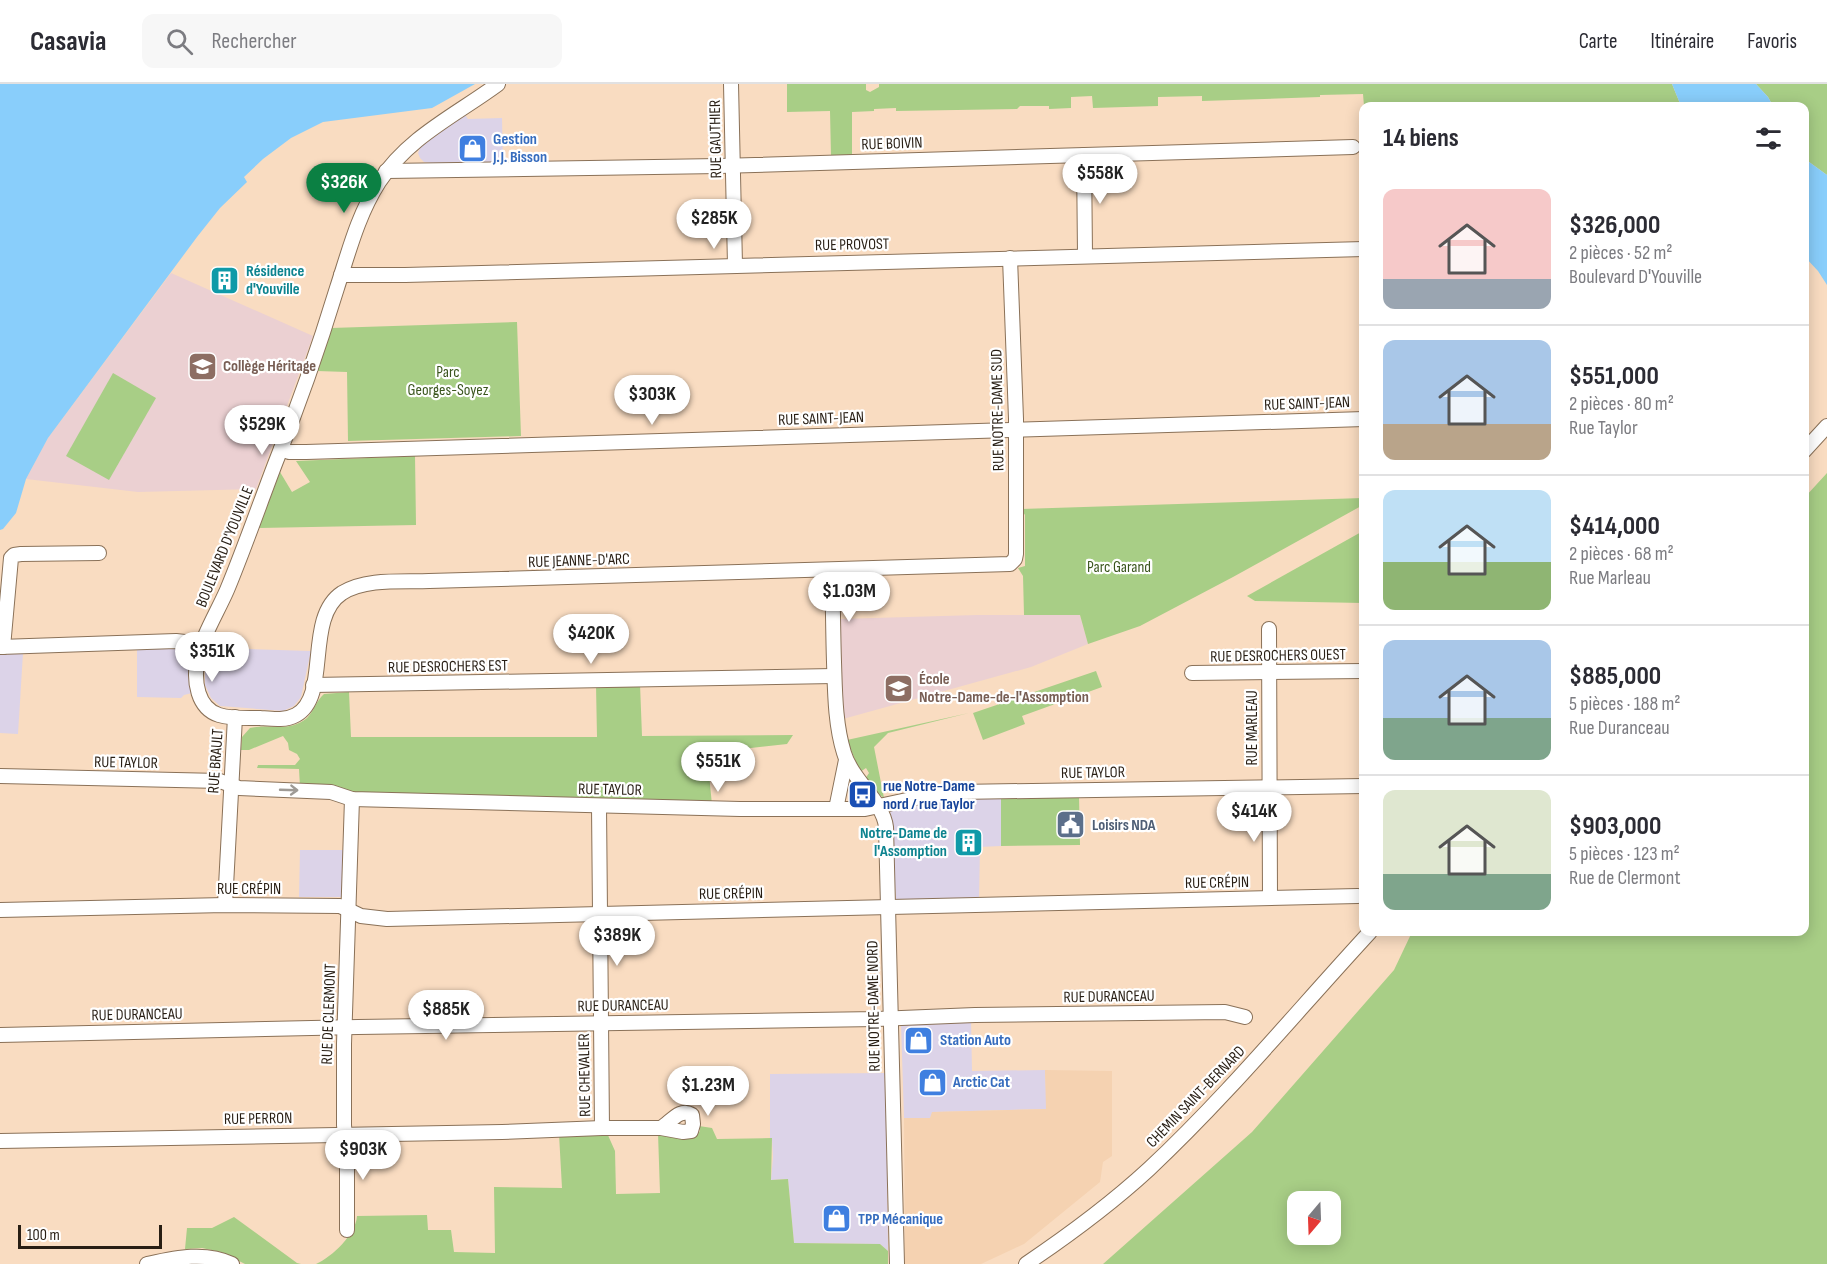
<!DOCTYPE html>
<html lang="fr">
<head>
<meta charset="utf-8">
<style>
  body { margin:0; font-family:"Sofia Sans Condensed",sans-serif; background:#f7f7f7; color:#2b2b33; height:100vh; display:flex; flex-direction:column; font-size:22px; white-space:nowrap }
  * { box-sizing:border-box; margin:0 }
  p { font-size:20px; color:#7c7c81 }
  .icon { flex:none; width:33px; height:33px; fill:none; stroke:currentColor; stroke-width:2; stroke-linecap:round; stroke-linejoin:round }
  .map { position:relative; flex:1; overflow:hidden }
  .drawer { position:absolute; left:1359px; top:18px; width:450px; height:834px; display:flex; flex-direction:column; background:#fff; border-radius:12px; box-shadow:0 3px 15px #0003 }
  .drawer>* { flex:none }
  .needle { width:39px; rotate:199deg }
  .tools { position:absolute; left:1287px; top:1107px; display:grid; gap:12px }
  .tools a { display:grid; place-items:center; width:54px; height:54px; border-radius:12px; background:#fff; box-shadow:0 3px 15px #0003; font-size:30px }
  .scale { position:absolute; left:18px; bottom:15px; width:144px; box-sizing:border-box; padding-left:6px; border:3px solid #281e14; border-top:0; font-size:16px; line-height:21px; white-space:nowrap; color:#281e14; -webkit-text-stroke:4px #fff; paint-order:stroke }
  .price { position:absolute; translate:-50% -51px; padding:0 14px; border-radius:21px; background:#fff; color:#222; font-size:20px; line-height:39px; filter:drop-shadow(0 2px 3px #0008) }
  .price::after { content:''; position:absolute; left:50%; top:36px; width:18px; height:14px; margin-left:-9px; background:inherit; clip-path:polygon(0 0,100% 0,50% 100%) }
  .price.selected { background:#0b8043; color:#fff }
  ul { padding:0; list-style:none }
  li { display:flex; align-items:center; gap:18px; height:150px; padding:0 24px }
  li+li { border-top:2px solid #e1e1e2 }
  li span { display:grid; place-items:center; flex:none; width:168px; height:120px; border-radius:12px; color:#555 }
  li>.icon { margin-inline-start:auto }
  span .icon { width:72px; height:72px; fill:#fffc; stroke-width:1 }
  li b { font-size:26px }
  h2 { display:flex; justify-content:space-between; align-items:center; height:72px; padding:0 24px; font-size:26px }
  header { display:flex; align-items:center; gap:36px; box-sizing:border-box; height:84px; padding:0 30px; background:#fff; border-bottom:2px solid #e1e1e2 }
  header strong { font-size:28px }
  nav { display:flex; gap:33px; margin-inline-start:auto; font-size:21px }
  .search { width:420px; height:54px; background:#f7f7f7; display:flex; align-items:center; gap:15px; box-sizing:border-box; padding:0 21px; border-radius:12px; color:#7c7c81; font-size:22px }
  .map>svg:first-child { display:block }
</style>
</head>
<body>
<header>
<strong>Casavia</strong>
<div class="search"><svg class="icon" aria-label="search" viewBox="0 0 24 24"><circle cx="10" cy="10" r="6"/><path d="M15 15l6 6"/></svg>Rechercher</div>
<nav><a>Carte</a><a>Itinéraire</a><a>Favoris</a></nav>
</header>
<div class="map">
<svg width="1827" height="1180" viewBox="0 0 1827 1180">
  <rect width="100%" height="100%" fill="#f9dcc1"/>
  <!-- commercial -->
  <g fill="#dcd3e8">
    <polygon points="465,31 468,35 502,34 503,82 431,82 431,79 424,78 420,74 418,69 421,62"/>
    <polygon points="137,563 176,563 184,566 190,579 190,598 192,609 184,611 181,614 137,613"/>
    <polygon points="210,564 311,567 301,613 294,622 283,627 220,622 211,614 205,601 205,579"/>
    <polygon points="23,569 18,650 0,649 0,570"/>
    <polygon points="1001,713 1001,762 980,763 979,816 896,816 890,725 941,715"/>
    <polygon points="300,766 345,766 344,810 342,813 299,813"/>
    <polygon points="971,935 972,987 1045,986 1047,1025 933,1028 930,1034 904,1034 901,940"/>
    <polygon points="886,989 888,1167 880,1160 794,1159 788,1095 771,1096 773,1073 772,1055 770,1055 770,990"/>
  </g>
  <!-- built -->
  <polygon fill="#f5d2b1" points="1045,986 1112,987 1112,1072 1103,1078 1100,1098 1024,1160 981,1180 905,1180 904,1034 930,1034 932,1028 1046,1025"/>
  <!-- education -->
  <g fill="#ebd0d2">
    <polygon points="171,189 313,252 256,405 138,408 26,395 48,354"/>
    <polygon points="977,531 1080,531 1088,560 1031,583 843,635 839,535"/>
  </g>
  <!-- green -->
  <g fill="#a8ce86" fill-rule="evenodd">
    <polygon points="787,0 866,0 866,6 870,8 879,3 879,0 1672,0 1681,22 1672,22 1669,20 1666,22 1364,22 1363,10 1320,11 1320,13 1202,17 1202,12 1158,13 1158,22 1093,24 1092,12 1071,13 1071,24 1049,25 1049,22 1020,22 1017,25 896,27 896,24 874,25 874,27 852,28 852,72 831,72 830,27 787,28"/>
    <polygon points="1756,0 1827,0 1827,91 1805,75 1804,22 1773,22 1768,13"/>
    <polygon points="517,238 521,352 348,357 347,288 317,287 331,244"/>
    <polygon points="113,289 156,314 109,396 66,372"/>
    <polygon points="415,372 416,441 259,444 280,388 292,408 310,398 296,377"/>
    <path d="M 1827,389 L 1827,1180 L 1103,1180 L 1252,1048 L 1394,886 L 1412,848 L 1804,848 L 1805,413 ZM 1298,1118 L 1330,1118 L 1330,1150 L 1298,1150 Z"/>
    <polygon points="1363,414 1363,421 1233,493 1140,542 1088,560 1080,531 1024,531 1023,492 1018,484 1025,482 1025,431 1021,425"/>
    <polygon points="1363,447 1363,519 1255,517 1247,512"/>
    <polygon points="1096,587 1102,603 1022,632 1025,640 983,656 973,629"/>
    <path d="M 640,600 L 642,652 L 793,651 L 787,660 L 742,665 L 736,678 L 708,680 L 712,721 L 354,709 L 300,703 L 299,685 L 257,684 L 258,681 L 295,681 L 300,675 L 297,670 L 289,666 L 288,659 L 283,652 L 249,666 L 241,666 L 242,653 L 250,644 C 270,639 289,649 307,634 C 314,627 316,617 324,610 L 349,608 L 351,653 L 597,653 L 596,601 Z"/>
    <polygon points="969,629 888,649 874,663 884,714 876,708 865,695 869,689 866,684 860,688 847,656"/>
    <polygon points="1079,712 1080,761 1001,762 1001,713"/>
    <path d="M 699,1042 L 712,1044 L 717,1055 L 772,1054 L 771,1096 L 788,1095 L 794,1159 L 880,1160 L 888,1167 L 888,1180 L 316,1180 C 332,1173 356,1150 357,1132 L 427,1131 L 428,1146 L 451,1146 L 454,1168 L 495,1169 L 494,1103 L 562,1104 L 559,1050 L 607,1049 L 615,1067 L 616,1110 L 660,1109 L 658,1049 L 697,1051 L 700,1047 Z"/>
    <polygon points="234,1133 297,1179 301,1180 245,1180 221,1168 202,1164 185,1165 187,1144 212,1144"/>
  </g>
  <!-- water -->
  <g fill="#89cefb">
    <polygon points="0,0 475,0 432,24 323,38 291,54 263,75 244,93 247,98 220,124 197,153 48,354 26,395 16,429 3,445 0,446"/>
    <polygon points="1672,0 1756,0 1768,13 1773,22 1681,22"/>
    <polygon points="1805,75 1827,91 1827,201 1818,187 1805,173"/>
  </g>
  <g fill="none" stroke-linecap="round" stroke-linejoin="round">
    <defs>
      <g id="minor">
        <path d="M 498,0 C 456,31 408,53 379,98 C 358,131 349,167 337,204 C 319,263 298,323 275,380 C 259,422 244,465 227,506 C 217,529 201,554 197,578 C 194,597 197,624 219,631 C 232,635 247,634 260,634 C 272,635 285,637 296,631 C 331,612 304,534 342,509 C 366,494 402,498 429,497 L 1010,480 L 1015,475 L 1016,470 L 1016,335 L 1010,174"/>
        <polyline points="731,0 735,181"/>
        <polyline points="1084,71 1085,171"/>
        <polyline points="386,87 719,82 1353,63"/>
        <polyline points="341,191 405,191 1364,165"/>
        <polyline points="281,365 289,368 306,368 1364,335"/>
        <polyline points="1804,367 1827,342"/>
        <path d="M 832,486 C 833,517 833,547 834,578 C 835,607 835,640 844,669 C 852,696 883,717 886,743 L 897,1180"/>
        <polyline points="1269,545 1270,814"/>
        <polyline points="0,563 176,557 202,560"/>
        <polyline points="3,563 11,474 14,471 21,470 99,469"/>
        <polyline points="1192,589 1364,587"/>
        <polyline points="313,601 834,592"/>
        <polyline points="0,692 220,697 239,704 331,708 352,715 740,725 865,725 930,711 958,708 1364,702"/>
        <polyline points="599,722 602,1044"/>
        <polyline points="836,725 846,676"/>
        <polyline points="225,821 235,633"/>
        <polyline points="0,826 225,821 340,822 361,832 387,835 1358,812"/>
        <polyline points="0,951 358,943 877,935 975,931 1225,928 1245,933"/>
        <path d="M 0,1057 L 502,1048 L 602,1044 L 661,1044 L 683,1048 L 691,1047 L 693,1040 L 692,1031 C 680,1023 671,1038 661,1044"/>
        <polyline points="347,1146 347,1077 344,1041 344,960 352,715"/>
        <path d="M 147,1180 C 175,1174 205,1167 232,1180"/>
        <path d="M 1026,1180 C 1069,1151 1111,1120 1149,1085 C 1228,1011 1297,927 1370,848"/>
      </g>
    </defs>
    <!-- minor casing -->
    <use href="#minor" stroke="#8a7158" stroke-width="16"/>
    <!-- minor -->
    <use href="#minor" stroke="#fff" stroke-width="14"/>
  </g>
  <!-- one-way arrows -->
  <defs><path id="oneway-shaft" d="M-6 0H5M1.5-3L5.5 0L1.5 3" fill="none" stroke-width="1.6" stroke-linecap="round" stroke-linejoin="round" transform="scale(1.5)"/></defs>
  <use stroke="#9e9a95" href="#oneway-shaft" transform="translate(289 706) rotate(2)"/>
  <!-- icons -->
  <defs>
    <symbol id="shop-square" viewBox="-11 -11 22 22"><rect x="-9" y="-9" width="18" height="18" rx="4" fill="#3f7fe0" stroke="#fff"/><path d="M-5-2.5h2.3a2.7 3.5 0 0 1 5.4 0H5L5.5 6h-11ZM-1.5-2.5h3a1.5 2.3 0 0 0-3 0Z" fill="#fff"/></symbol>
    <symbol id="building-square" viewBox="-11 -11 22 22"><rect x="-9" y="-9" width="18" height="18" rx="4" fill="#0f9aa8" stroke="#fff"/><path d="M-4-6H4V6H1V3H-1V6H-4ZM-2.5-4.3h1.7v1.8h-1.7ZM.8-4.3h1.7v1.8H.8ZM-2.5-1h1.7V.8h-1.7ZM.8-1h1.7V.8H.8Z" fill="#fff"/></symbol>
    <symbol id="school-square" viewBox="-11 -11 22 22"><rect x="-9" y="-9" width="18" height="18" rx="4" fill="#8d6e63" stroke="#fff"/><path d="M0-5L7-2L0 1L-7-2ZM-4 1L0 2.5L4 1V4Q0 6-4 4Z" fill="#fff"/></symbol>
    <symbol id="bus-square" viewBox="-11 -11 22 22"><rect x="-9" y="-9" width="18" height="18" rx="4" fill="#1a4fb4" stroke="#fff"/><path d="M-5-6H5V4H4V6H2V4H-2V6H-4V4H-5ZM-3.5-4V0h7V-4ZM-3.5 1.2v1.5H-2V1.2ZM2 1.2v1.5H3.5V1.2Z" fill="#fff"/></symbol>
    <symbol id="civic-square" viewBox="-11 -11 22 22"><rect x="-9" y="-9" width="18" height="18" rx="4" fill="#5c6f8a" stroke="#fff"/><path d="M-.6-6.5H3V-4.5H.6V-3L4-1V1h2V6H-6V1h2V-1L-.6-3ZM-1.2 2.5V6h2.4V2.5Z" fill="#fff"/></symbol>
  </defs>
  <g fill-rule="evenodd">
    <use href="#shop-square" x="456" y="48" width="33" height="33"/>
    <use href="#building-square" x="208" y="180" width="33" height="33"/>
    <use href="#school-square" x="186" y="266" width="33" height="33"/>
    <use href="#school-square" x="882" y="588" width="33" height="33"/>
    <use href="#bus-square" x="846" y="694" width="33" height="33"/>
    <use href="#civic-square" x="1054" y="724" width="33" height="33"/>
    <use href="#building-square" x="952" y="742" width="33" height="33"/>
    <use href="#shop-square" x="902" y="940" width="33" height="33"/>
    <use href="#shop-square" x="916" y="982" width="33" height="33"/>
    <use href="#shop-square" x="820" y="1118" width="33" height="33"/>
  </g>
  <g text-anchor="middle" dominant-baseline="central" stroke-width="4.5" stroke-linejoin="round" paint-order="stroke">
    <!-- shop labels -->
    <g font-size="16" font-weight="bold" fill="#366cbe" stroke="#fff" text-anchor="start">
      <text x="493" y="55">Gestion<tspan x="493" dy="18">J.J. Bisson</tspan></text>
      <text x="940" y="956">Station Auto</text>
      <text x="953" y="998">Arctic Cat</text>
      <text x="858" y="1135">TPP Mécanique</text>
    </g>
    <!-- street labels -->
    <g font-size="16" fill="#281e14" stroke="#fff">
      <text transform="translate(716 55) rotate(-91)">RUE GAUTHIER</text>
      <text transform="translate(892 60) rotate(-2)">RUE BOIVIN</text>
      <text transform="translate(852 161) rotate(-1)">RUE PROVOST</text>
      <text transform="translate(1307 320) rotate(-2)">RUE SAINT-JEAN</text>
      <text transform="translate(998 326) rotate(-91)">RUE NOTRE-DAME SUD</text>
      <text transform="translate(821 335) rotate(-2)">RUE SAINT-JEAN</text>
      <text transform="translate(225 463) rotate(-68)">BOULEVARD D'YOUVILLE</text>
      <text transform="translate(579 477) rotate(-2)">RUE JEANNE-D'ARC</text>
      <text transform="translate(1278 572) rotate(-1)">RUE DESROCHERS OUEST</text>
      <text transform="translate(448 583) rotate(-1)">RUE DESROCHERS EST</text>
      <text transform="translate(1252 644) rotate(-90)">RUE MARLEAU</text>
      <text transform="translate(216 677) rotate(-86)">RUE BRAULT</text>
      <text transform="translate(126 679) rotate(1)">RUE TAYLOR</text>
      <text transform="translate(1093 689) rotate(-1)">RUE TAYLOR</text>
      <text transform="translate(610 706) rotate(1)">RUE TAYLOR</text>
      <text transform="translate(1217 799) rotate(-1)">RUE CRÉPIN</text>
      <text x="249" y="805">RUE CRÉPIN</text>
      <text transform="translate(731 810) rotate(-1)">RUE CRÉPIN</text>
      <text transform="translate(1109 913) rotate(-1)">RUE DURANCEAU</text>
      <text transform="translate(623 922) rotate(-1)">RUE DURANCEAU</text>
      <text transform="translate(874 922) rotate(-91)">RUE NOTRE-DAME NORD</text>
      <text transform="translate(329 930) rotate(-88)">RUE DE CLERMONT</text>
      <text transform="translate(137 931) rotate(-1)">RUE DURANCEAU</text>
      <text transform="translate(585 991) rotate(-91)">RUE CHEVALIER</text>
      <text transform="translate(1196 1013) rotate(-46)">CHEMIN SAINT-BERNARD</text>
      <text transform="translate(258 1035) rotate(-1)">RUE PERRON</text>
    </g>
    <!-- culture labels -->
    <g font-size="16" font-weight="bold" fill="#0d838f" stroke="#fff" text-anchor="start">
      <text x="246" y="187">Résidence<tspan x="246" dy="18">d'Youville</tspan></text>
      <text x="947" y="749" text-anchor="end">Notre-Dame de<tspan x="947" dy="18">l'Assomption</tspan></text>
    </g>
    <!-- education labels -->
    <g font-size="16" font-weight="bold" fill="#785e54" stroke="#fff" text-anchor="start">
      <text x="223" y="282">Collège Héritage</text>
      <text x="919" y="595">École<tspan x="919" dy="18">Notre-Dame-de-l'Assomption</tspan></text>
    </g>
    <!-- park labels -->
    <g font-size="16" fill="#3b561e" stroke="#fff">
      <text x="448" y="288">Parc<tspan x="448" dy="18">Georges-Soyez</tspan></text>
      <text x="1119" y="483">Parc Garand</text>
    </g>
    <!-- transit labels -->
    <g font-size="16" font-weight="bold" fill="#164399" stroke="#fff" text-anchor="start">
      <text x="883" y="702">rue Notre-Dame<tspan x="883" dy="18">nord / rue Taylor</tspan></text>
    </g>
    <!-- service labels -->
    <g font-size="16" font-weight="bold" fill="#4e5e75" stroke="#fff" text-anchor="start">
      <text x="1092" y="741">Loisirs NDA</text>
    </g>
  </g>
</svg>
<div class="tools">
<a><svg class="needle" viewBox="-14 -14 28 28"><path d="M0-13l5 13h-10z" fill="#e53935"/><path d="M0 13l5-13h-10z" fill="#7c7c81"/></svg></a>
</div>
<div class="scale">100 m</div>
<b class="price" style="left:1100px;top:121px">$558K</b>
<b class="price selected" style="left:344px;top:130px">$326K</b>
<b class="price" style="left:714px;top:166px">$285K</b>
<b class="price" style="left:652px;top:342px">$303K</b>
<b class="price" style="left:262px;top:372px">$529K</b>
<b class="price" style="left:849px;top:539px">$1.03M</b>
<b class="price" style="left:591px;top:581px">$420K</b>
<b class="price" style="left:212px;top:599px">$351K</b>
<b class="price" style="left:718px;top:709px">$551K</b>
<b class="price" style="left:1254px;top:759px">$414K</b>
<b class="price" style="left:617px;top:883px">$389K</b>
<b class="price" style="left:446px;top:957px">$885K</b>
<b class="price" style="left:708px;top:1033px">$1.23M</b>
<b class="price" style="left:363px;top:1097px">$903K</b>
<section class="drawer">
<h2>14 biens<svg class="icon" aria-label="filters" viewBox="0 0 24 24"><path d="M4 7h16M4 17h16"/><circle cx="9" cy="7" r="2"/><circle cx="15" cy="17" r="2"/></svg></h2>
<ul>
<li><span style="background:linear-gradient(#f6c9c9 75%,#9aa5b1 0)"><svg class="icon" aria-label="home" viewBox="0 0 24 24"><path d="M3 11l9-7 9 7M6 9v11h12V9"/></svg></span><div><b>$326,000</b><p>2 pièces · 52 m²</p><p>Boulevard D'Youville</p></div></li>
<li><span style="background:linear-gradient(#a9c7e8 70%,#b9a48a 0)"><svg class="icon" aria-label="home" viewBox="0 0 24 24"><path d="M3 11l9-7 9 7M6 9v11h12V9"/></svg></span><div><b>$551,000</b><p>2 pièces · 80 m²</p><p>Rue Taylor</p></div></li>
<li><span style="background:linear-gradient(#bfe0f5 60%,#8fb573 0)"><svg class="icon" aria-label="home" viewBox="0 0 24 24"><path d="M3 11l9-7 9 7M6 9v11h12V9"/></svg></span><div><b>$414,000</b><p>2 pièces · 68 m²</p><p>Rue Marleau</p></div></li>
<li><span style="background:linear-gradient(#a9c7e8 65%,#7fa58c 0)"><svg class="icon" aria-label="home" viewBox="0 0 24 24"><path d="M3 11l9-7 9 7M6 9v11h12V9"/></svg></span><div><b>$885,000</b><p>5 pièces · 188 m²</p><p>Rue Duranceau</p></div></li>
<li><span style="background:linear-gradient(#dfe7d0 70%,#7fa58c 0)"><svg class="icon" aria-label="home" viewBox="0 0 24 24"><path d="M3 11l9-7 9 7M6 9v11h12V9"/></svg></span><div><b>$903,000</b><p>5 pièces · 123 m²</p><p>Rue de Clermont</p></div></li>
</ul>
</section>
</div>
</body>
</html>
